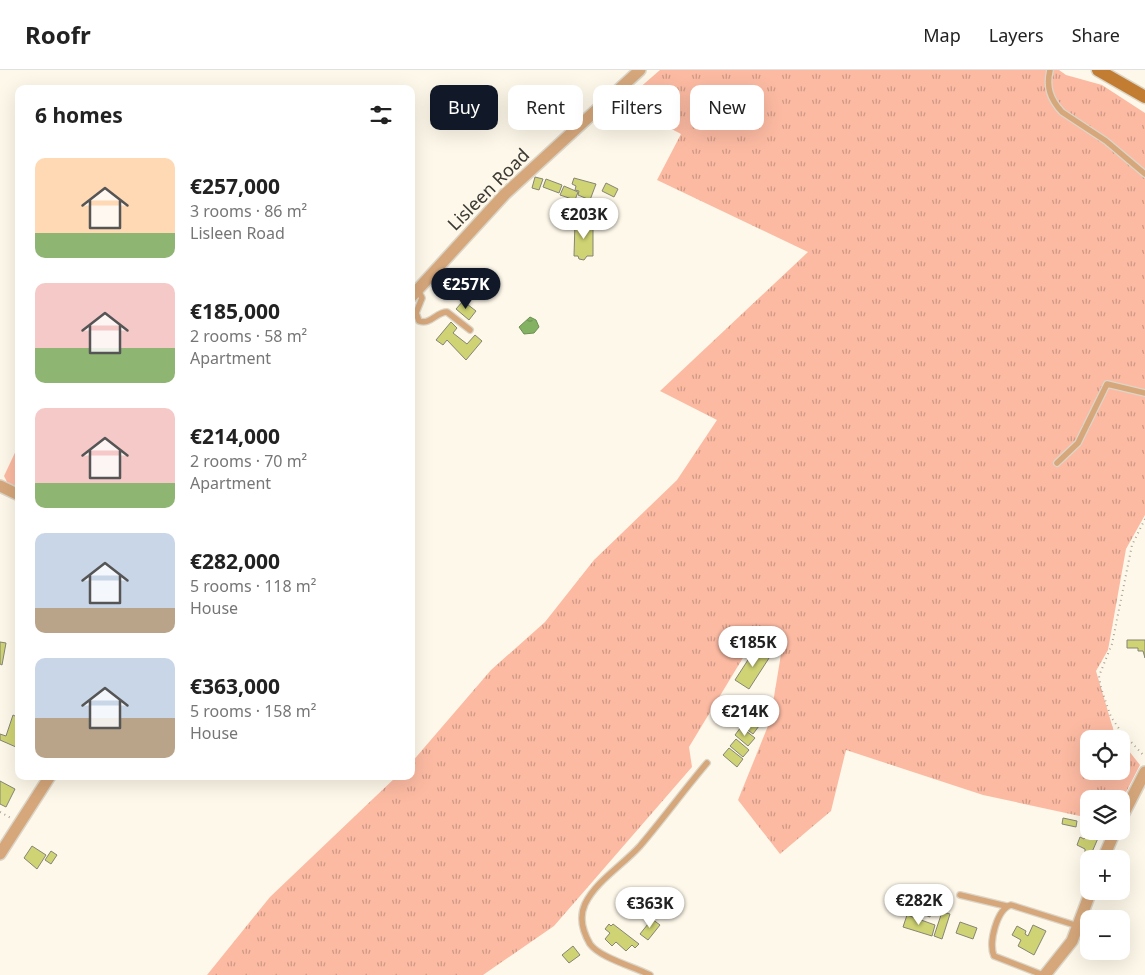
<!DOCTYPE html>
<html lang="en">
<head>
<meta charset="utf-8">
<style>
  body { margin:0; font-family:"Noto Sans",sans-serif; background:#f2f2f2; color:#222; height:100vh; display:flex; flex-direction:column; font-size:19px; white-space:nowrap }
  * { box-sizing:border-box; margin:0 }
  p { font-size:16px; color:#767676 }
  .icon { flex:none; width:28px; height:28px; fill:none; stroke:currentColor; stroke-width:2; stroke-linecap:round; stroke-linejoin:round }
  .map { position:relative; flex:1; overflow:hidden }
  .details { position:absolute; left:15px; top:15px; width:400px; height:695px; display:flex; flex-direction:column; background:#fff; border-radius:10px; box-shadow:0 5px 20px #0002 }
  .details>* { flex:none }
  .top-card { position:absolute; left:430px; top:15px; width:475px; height:45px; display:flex; gap:10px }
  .controls { position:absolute; left:1080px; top:660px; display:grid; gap:10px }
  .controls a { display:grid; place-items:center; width:50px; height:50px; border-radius:10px; background:#fff; box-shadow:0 5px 20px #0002; font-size:25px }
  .price { position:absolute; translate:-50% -42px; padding:0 11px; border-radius:18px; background:#fff; color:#222; font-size:16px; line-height:32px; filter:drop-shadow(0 1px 2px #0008) }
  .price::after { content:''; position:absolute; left:50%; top:30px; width:15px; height:11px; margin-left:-8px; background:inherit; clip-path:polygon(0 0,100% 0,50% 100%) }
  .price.on { background:#111827; color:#fff }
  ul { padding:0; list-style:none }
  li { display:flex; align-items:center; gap:15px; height:125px; padding:0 20px }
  li span { display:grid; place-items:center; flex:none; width:140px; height:100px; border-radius:10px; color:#555 }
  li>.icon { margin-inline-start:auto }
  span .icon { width:60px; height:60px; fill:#fffc; stroke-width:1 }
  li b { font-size:21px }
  h2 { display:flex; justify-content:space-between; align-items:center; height:60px; padding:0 20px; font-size:21px }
  .chip { padding:0 18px; border-radius:10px; background:#fff; box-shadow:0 5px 20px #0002; font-size:18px; line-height:45px }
  .chip.on { background:#111827; color:#fff }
  header { display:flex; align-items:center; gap:30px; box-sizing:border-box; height:70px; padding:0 25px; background:#fff; border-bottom:1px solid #e0e0e0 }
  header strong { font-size:24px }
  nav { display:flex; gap:28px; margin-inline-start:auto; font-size:18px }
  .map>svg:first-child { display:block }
</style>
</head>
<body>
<header>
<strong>Roofr</strong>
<nav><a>Map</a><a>Layers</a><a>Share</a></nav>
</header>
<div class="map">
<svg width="1145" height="905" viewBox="0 0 1145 905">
  <defs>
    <pattern id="grass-tufts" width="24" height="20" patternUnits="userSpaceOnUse" patternTransform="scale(1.25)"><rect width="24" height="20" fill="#fcbaa2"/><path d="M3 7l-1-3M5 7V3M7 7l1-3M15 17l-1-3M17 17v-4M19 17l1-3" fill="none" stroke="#cd9885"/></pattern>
    <pattern id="water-ripples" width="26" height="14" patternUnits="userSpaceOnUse" patternTransform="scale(1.25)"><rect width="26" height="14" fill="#82b262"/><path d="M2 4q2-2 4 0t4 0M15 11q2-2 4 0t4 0" fill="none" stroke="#6c9252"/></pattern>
  </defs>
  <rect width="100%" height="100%" fill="#fef8ea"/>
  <!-- grass -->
  <polygon fill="url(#grass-tufts)" points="660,0 1059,0 1066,5 1102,15 1145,43 1145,445 1126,479 1108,580 1096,601 1114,662 1119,669 1089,669 1089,701 1121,701 1121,671 1140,695 1121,732 1121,729 1089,729 1089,748 983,725 846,680 831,741 780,784 738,730 770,651 782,578 761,558 689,677 692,697 554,856 483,905 207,905 270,827 397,706 411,706 411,693 491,600 545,552 594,490 677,410 717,350 660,321 808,182 657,110 681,64 622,33"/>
  <!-- garden -->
  <polygon fill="#fcbaa2" points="19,374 19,418 7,412 4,406"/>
  <!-- water -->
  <polygon fill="url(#water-ripples)" stroke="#6d8e54" points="530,247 536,250 539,257 534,263 524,264 519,257"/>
  <!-- building -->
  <g fill="#cfd373" stroke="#848577">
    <polygon points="535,107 543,109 539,120 532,118"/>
    <polygon points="574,108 596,114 590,130 578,125 579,121 575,120 576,116 572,114"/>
    <polygon points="546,109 562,115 559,123 543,117"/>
    <polygon points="606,113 618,119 614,127 602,121"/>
    <polygon points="564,116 578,122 575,130 560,125"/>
    <polygon points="575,152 593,152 593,186 587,186 584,190 579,189 578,186 574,186"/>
    <polygon points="463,231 476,241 469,250 456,239"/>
    <polygon points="451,252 457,258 453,263 467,274 475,265 482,271 466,290 447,270 443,275 436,270"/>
    <polygon points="1127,570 1145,570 1145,588 1143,581 1138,581 1138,578 1127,578"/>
    <polygon points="0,572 6,573 2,595 0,594"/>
    <polygon points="757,576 771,585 749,619 735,610"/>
    <polygon points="758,626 766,633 760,640 752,633"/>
    <polygon points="750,635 764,646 757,653 744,642"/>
    <polygon points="13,645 19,648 19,670 16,677 0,670 0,664 6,666"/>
    <polygon points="747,646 759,656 753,664 740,654"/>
    <polygon points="741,657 755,668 748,676 735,665"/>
    <polygon points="736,669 749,680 743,687 730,676"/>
    <polygon points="729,678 743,689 737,697 723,685"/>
    <polygon points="0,711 15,719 6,737 0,734"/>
    <polygon points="1063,748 1077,751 1076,757 1062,754"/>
    <polygon points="1091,762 1099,766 1092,782 1088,785 1085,783 1085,779 1077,775 1080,767 1084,769 1086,766 1089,768"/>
    <polygon points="32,776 46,785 37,799 24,788"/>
    <polygon points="51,781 57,785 51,794 45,790"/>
    <polygon points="920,831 934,835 930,847 917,842"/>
    <polygon points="942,842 950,844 942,869 934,866"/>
    <polygon points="907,845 935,855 932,866 903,857"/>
    <polygon points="652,849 660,855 648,870 640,864"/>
    <polygon points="960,852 977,858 973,869 956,863"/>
    <polygon points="609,854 611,856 613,854 639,874 635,878 632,875 626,881 616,872 612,876 605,869 610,863 605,859"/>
    <polygon points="1033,855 1046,861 1034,885 1018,876 1021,870 1012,865 1017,856 1026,861 1025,864 1028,866"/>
    <polygon points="573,876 580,885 569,893 562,885"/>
  </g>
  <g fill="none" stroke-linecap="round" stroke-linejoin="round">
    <defs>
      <g id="lane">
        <path d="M 1050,0 C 1046,17 1050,29 1062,42 L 1106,71 L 1145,104"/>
        <path d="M 418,220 L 422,228 L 416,243 L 419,251 C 431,255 436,242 447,242 L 470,260"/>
        <polyline points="1057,393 1078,373 1107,314 1145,323"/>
        <polyline points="960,825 1006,836"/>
        <path d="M 650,905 C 635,897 600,888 590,874 C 583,862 579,847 585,834 C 596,811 623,795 640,776 C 663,749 684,720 707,693"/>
        <path d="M 1043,905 L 994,886 C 988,873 997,839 1011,835 L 1078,856"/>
      </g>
      <g id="street">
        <polyline points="411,227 505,124 640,0"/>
        <polyline points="0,416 19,425"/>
        <polyline points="1121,749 1145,702"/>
        <polyline points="0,784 50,706"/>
        <polyline points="1103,789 1115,761"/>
        <polyline points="1045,905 1072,871 1091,821"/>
      </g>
      <polyline id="secondary" points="1098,0 1145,27"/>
    </defs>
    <!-- lane casing -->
    <use href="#lane" stroke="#dbd6c9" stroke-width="8"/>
    <!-- street casing -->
    <use href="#street" stroke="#dbd6c9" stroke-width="14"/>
    <!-- secondary casing -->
    <use href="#secondary" stroke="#dbd6c9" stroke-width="15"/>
    <!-- path -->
    <g stroke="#a8a399" stroke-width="2" stroke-dasharray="1 4" stroke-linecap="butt">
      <polyline points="1145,449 1132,475 1112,574 1099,606 1101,618 1111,647 1120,660 1145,687"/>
      <polyline points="0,742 11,748"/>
    </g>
    <!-- lane -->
    <use href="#lane" stroke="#d6a77b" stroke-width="5.5"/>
    <!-- street -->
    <use href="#street" stroke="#d6a77b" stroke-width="11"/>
    <!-- secondary -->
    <use href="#secondary" stroke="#c27d33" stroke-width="12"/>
  </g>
  <g text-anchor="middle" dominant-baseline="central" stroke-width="5" stroke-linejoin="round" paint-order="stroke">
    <!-- street labels -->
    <g font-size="18" fill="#3c3a34" stroke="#fef8ea">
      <text transform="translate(488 119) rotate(-45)">Lisleen Road</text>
    </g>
  </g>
</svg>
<div class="controls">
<a><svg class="icon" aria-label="locate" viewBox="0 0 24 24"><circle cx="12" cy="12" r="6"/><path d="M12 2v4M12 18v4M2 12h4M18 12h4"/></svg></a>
<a><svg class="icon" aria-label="layers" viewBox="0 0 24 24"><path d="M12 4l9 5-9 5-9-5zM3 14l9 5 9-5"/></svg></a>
<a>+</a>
<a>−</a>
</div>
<b class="price" style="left:584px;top:170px">€203K</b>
<b class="price on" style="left:466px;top:240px">€257K</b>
<b class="price" style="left:753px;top:598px">€185K</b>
<b class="price" style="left:745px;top:667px">€214K</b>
<b class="price" style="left:919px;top:856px">€282K</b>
<b class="price" style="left:650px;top:859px">€363K</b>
<div class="top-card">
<a class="chip on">Buy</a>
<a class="chip">Rent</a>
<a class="chip">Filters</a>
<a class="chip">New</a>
</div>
<section class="details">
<h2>6 homes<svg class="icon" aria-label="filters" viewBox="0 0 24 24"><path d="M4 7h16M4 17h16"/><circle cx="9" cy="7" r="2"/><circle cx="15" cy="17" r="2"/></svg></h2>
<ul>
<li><span style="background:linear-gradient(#ffd9b3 75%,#8fb573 0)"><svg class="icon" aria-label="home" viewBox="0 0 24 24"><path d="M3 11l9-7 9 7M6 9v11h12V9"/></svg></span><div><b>€257,000</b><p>3 rooms · 86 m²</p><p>Lisleen Road</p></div></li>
<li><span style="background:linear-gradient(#f6c9c9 65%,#8fb573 0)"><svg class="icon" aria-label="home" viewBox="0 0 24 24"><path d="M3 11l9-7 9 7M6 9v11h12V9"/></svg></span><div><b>€185,000</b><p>2 rooms · 58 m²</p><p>Apartment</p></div></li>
<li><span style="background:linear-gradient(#f6c9c9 75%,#8fb573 0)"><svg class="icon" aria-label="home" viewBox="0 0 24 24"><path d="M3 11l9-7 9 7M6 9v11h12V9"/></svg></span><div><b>€214,000</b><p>2 rooms · 70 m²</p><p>Apartment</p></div></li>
<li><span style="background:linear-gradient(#c9d6e8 75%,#b9a48a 0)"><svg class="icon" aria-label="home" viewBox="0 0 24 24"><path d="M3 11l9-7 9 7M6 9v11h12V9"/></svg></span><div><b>€282,000</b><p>5 rooms · 118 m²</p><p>House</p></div></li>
<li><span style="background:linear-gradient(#c9d6e8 60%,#b9a48a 0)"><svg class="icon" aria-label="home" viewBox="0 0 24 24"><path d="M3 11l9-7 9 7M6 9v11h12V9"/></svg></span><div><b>€363,000</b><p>5 rooms · 158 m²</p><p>House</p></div></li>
</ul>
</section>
</div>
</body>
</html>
